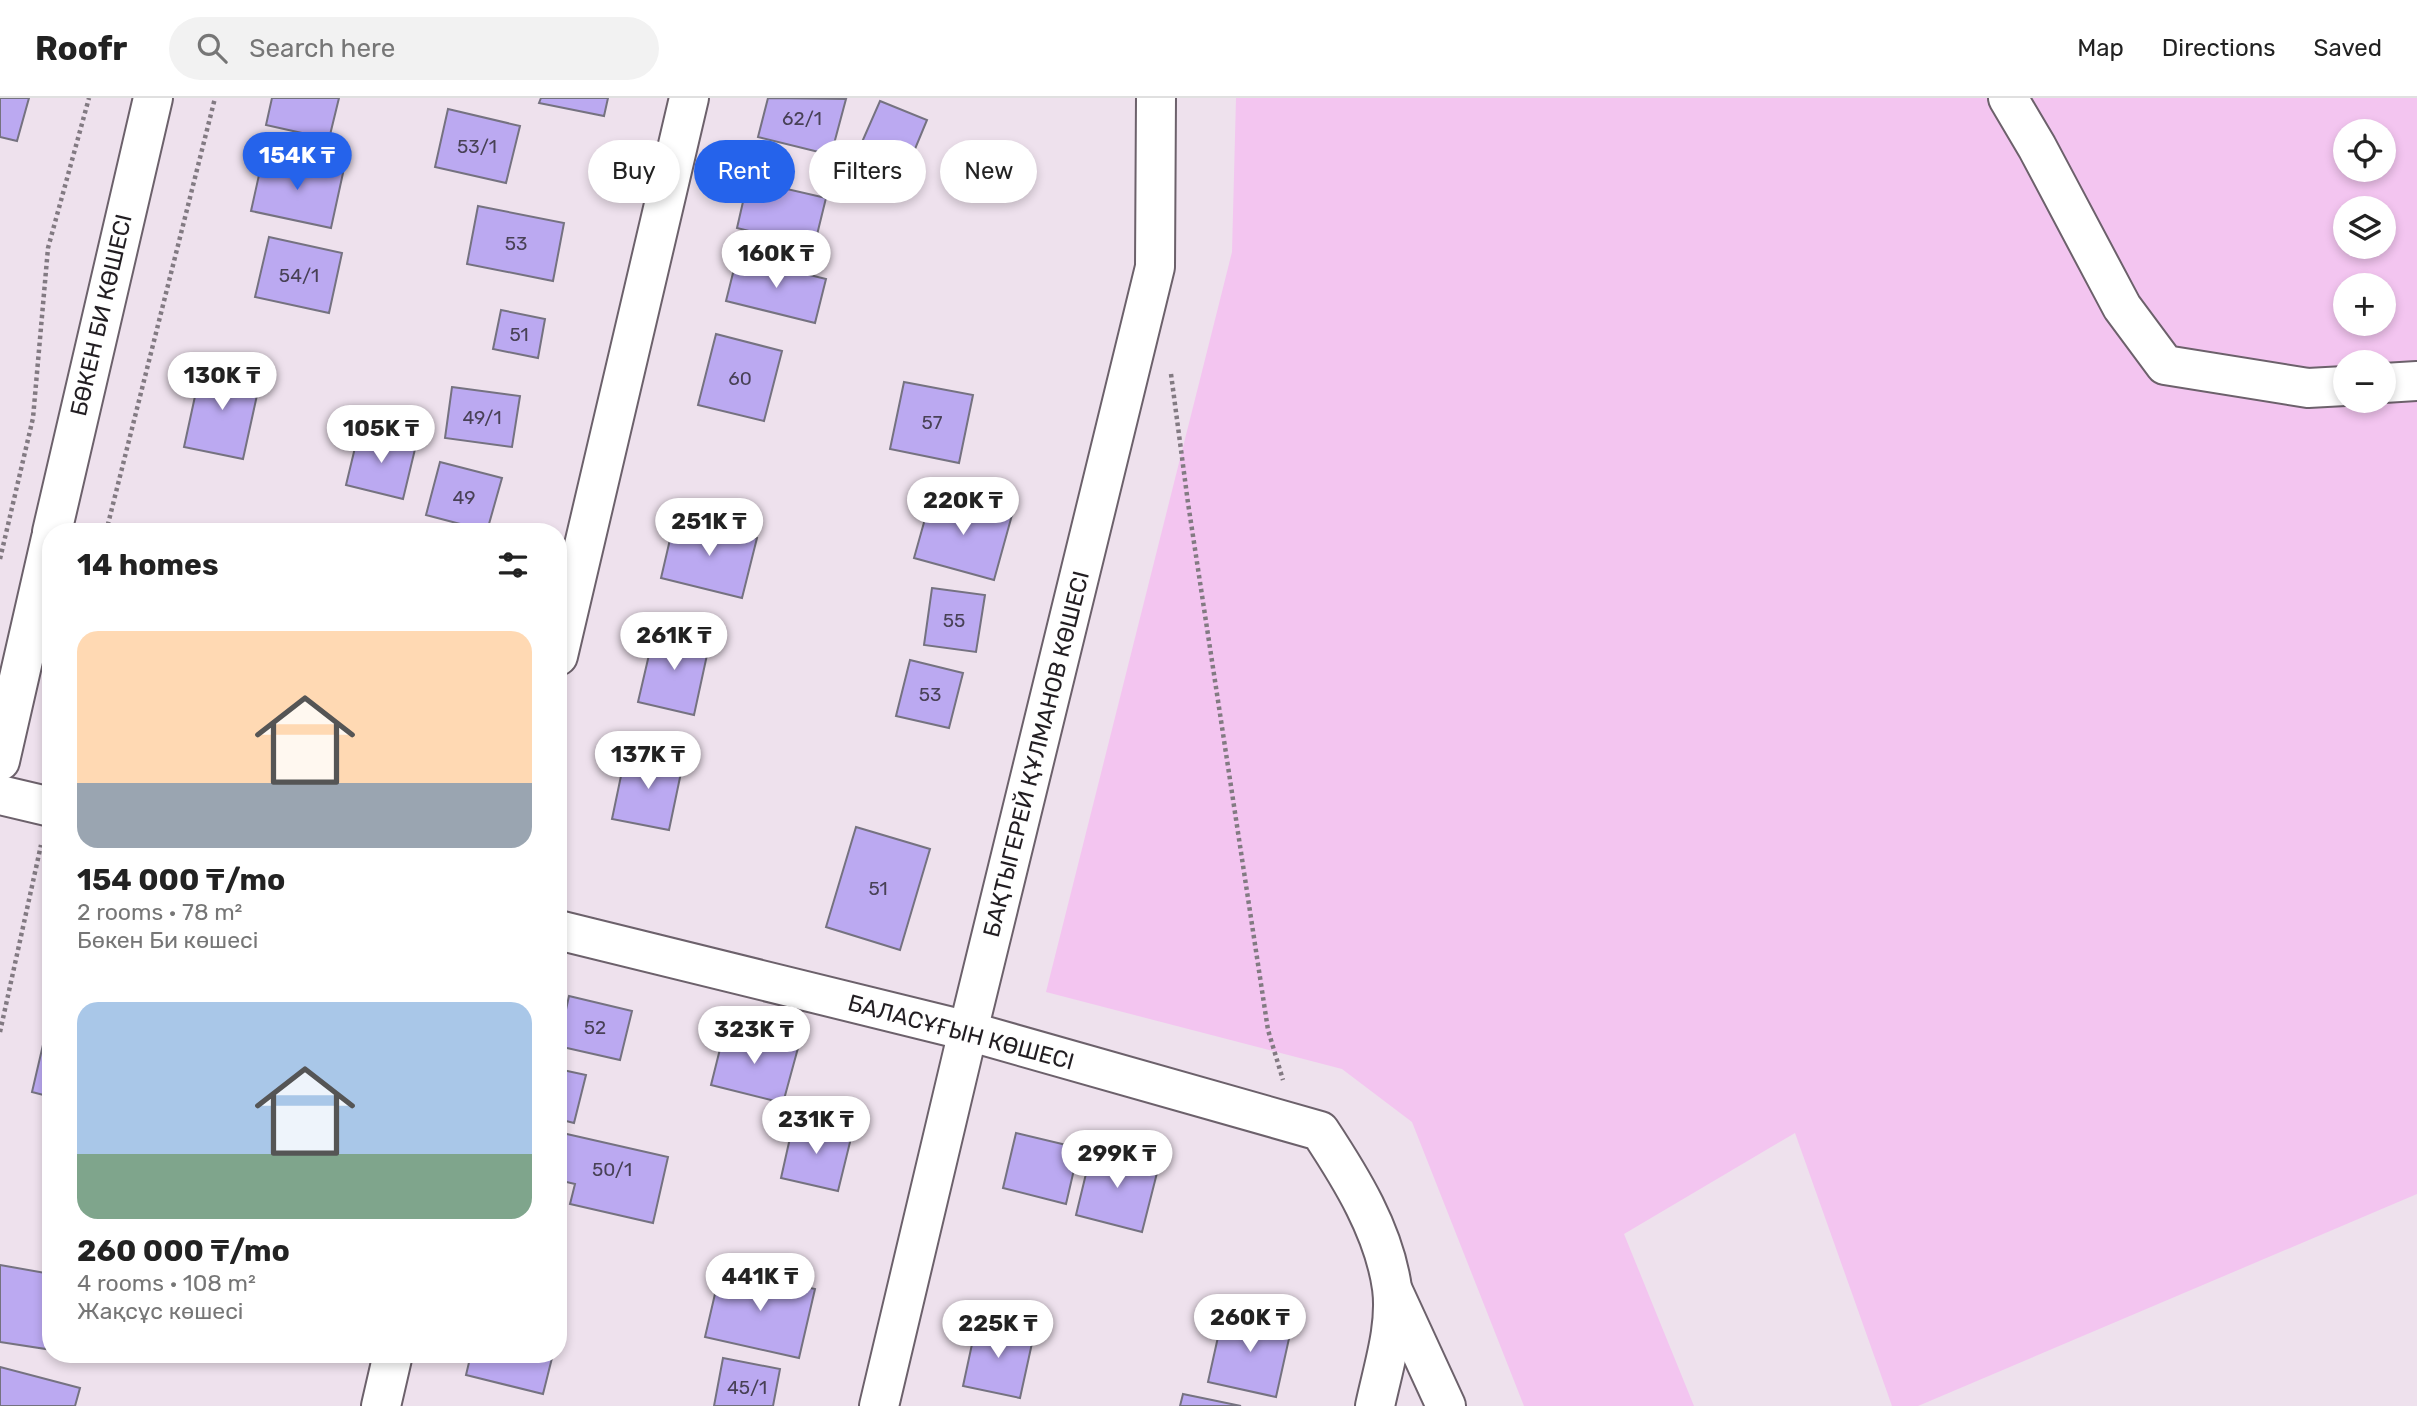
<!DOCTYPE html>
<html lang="en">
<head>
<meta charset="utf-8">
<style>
  body { margin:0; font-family:Rubik,sans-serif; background:#f2f2f2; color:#222; height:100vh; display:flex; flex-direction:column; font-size:26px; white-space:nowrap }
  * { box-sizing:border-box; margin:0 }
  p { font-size:23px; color:#767676 }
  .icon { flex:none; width:38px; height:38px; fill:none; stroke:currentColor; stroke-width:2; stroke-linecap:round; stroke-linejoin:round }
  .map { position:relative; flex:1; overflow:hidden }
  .sheet { position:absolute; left:42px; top:425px; width:525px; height:840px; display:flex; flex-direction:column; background:#fff; border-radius:28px; box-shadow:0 4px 10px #0003 }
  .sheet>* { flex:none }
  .guide { position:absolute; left:588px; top:42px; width:665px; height:63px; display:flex; gap:14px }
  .fabs { position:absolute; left:2333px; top:21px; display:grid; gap:14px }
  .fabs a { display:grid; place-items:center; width:63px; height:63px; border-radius:50%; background:#fff; box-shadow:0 4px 10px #0003; font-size:35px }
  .price { position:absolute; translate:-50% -60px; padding:0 16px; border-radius:24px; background:#fff; color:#222; font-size:23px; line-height:46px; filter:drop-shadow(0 2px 4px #0008) }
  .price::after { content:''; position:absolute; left:50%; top:42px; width:21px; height:16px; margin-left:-10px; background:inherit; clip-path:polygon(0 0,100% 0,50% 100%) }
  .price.current { background:#2563eb; color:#fff }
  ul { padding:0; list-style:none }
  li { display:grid; align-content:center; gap:14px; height:371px; padding:0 35px }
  li span { display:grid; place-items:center; height:217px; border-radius:21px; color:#555 }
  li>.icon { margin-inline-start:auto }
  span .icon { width:126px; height:126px; fill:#fffc; stroke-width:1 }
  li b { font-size:30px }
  h2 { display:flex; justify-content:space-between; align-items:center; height:84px; padding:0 35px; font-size:30px }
  .tag { padding:0 24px; border-radius:32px; background:#fff; box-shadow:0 4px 10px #0003; font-size:24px; line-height:63px }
  .tag.current { background:#2563eb; color:#fff }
  header { display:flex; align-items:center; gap:42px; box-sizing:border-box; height:98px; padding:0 35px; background:#fff; border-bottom:2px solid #e0e0e0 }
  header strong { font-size:33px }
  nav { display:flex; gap:38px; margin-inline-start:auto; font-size:24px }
  .search { width:490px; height:63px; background:#f2f2f2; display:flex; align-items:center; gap:18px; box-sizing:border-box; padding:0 24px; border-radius:38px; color:#767676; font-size:26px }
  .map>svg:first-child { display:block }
</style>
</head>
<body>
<header>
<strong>Roofr</strong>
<div class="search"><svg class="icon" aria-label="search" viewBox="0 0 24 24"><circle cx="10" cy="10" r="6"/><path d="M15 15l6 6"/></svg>Search here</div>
<nav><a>Map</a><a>Directions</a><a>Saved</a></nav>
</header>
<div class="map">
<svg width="2417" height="1308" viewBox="0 0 2417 1308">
  <rect width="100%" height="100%" fill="#eee1ed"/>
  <!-- green -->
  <path fill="#f3c5f0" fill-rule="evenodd" d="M 1236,0 L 2417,0 L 2417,1096 L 1918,1308 L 1892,1308 L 1795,1035 L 1624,1136 L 1694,1308 L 1524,1308 L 1412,1024 L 1342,971 L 1046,894 L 1232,154 ZM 2345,33 L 2384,33 L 2384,72 L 2345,72 ZM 2345,110 L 2384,110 L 2384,149 L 2345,149 ZM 2345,187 L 2384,187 L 2384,226 L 2345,226 ZM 2345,264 L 2384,264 L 2384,303 L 2345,303 Z"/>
  <!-- building -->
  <g fill="#bba9f1" stroke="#757280" stroke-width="2">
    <polygon points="0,0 29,0 17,43 0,39"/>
    <polygon points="272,0 339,0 329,41 266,27"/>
    <polygon points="541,0 608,0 604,18 539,5"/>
    <polygon points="768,0 846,1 831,57 758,39"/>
    <polygon points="880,3 927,22 903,80 855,60"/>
    <polygon points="448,11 520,28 506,85 435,69"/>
    <polygon points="263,59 343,75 331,130 251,113"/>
    <polygon points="748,82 826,100 814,149 737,130"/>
    <polygon points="478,108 564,125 553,183 467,166"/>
    <polygon points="269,139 342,155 329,215 255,199"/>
    <polygon points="737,159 826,181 815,225 726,203"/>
    <polygon points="501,212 545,221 538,260 493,251"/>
    <polygon points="716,236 782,253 764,323 698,307"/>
    <polygon points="202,266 261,279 243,361 184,349"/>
    <polygon points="904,284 973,297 959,365 890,351"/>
    <polygon points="452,289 520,298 512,349 445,340"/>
    <polygon points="359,333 416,347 403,401 346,387"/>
    <polygon points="440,364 502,380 487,433 426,417"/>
    <polygon points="932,396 1012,417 994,482 914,460"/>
    <polygon points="675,420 757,440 742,500 661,480"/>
    <polygon points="932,490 985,497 976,554 924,547"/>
    <polygon points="655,531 710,543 694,617 638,604"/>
    <polygon points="910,562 963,575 949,630 896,618"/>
    <polygon points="626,654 683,665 669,732 612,721"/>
    <polygon points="856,729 930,751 900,852 826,829"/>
    <polygon points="569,898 632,913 620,962 558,948"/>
    <polygon points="725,931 798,950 783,1005 711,987"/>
    <polygon points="46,934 51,935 51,999 32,994"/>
    <polygon points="558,971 586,977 574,1025 558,1021"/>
    <polygon points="794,1022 852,1036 838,1093 781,1080"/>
    <polygon points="558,1034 668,1059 653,1125 570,1106 575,1086 558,1082"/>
    <polygon points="1016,1035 1079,1050 1066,1106 1003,1090"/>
    <polygon points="1092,1051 1159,1067 1142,1134 1076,1117"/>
    <polygon points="0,1167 51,1176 51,1224 46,1251 0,1244"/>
    <polygon points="721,1170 815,1191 799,1260 705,1239"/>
    <polygon points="1224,1212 1292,1227 1276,1299 1208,1284"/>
    <polygon points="977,1223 1034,1236 1020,1300 963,1288"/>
    <polygon points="471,1256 553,1256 543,1296 466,1277"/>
    <polygon points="723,1260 780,1271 773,1308 714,1308"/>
    <polygon points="0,1269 80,1290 75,1308 0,1308"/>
    <polygon points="1183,1296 1241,1308 1180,1308"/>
  </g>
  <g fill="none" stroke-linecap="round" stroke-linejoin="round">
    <defs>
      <g id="minor">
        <polyline points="2008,0 2037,49 2122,209 2165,267 2308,290 2345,288"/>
        <polyline points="2384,285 2417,283"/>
        <polyline points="52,434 153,0"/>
        <polyline points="558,558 689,0"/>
        <polyline points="0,663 51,440"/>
        <polyline points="0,697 51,709"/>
        <path d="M 558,832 L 968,933 L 1320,1033 C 1351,1080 1384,1133 1392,1190 C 1397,1229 1383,1270 1375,1308"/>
        <polyline points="1394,1195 1446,1308"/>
        <polyline points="381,1308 393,1256"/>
        <polyline points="879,1308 968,933 1155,169 1156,0"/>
      </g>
    </defs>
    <!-- minor casing -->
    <use href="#minor" stroke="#6c616b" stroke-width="42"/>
    <!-- path -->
    <g stroke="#827a82" stroke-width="4.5" stroke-dasharray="3.5 3.5" stroke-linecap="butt">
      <polyline points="1171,276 1188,405 1268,932 1283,982"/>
      <polyline points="106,434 215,0"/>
      <polyline points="0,461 33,320 48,150 89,0"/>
      <polyline points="46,669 51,651"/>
      <polyline points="0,934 41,747"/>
    </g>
    <!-- minor -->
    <use href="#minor" stroke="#fff" stroke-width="38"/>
  </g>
  <g text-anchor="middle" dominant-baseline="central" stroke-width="6" stroke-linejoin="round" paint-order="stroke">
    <!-- number labels -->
    <g font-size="19" fill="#484156">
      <text x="802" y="20">62/1</text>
      <text x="477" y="48">53/1</text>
      <text x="516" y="145">53</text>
      <text x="299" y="177">54/1</text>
      <text x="519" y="236">51</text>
      <text x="740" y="280">60</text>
      <text x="482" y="319">49/1</text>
      <text x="932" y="324">57</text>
      <text x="464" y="399">49</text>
      <text x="954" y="522">55</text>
      <text x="930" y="596">53</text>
      <text x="878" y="790">51</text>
      <text x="595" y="929">52</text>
      <text x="612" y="1071">50/1</text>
      <text x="747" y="1289">45/1</text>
    </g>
    <!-- street labels -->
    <g font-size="23" fill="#221e22" stroke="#fff">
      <text transform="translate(101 217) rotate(-77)">БӨКЕН БИ КӨШЕСІ</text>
      <text transform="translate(1036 656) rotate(-76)">БАҚТЫГЕРЕЙ ҚҰЛМАНОВ КӨШЕСІ</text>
      <text transform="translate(961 934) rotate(15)">БАЛАСҰҒЫН КӨШЕСІ</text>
    </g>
  </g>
</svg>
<div class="fabs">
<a><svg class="icon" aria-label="locate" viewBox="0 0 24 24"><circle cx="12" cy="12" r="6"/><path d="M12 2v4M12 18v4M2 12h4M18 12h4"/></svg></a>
<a><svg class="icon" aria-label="layers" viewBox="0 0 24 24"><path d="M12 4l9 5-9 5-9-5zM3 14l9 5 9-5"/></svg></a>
<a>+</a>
<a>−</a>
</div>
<b class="price current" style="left:297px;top:94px">154K ₸</b>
<b class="price" style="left:776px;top:192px">160K ₸</b>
<b class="price" style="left:222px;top:314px">130K ₸</b>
<b class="price" style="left:381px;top:367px">105K ₸</b>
<b class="price" style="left:963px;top:439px">220K ₸</b>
<b class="price" style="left:709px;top:460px">251K ₸</b>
<b class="price" style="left:674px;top:574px">261K ₸</b>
<b class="price" style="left:648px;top:693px">137K ₸</b>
<b class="price" style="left:754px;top:968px">323K ₸</b>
<b class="price" style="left:816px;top:1058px">231K ₸</b>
<b class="price" style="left:1117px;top:1092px">299K ₸</b>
<b class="price" style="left:760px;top:1215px">441K ₸</b>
<b class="price" style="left:1250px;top:1256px">260K ₸</b>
<b class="price" style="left:998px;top:1262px">225K ₸</b>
<div class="guide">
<a class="tag">Buy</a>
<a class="tag current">Rent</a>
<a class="tag">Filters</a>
<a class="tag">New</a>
</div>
<section class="sheet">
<h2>14 homes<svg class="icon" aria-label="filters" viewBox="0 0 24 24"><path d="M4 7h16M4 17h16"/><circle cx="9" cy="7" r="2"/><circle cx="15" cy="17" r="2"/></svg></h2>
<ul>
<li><span style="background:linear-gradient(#ffd9b3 70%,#9aa5b1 0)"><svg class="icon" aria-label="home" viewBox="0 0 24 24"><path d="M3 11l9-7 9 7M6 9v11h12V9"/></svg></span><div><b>154 000 ₸/mo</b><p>2 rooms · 78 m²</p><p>Бөкен Би көшесі</p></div></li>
<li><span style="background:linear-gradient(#a9c7e8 70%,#7fa58c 0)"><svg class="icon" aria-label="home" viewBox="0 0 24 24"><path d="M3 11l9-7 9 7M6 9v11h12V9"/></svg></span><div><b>260 000 ₸/mo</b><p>4 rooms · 108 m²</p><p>Жақсұс көшесі</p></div></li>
</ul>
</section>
</div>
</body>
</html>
